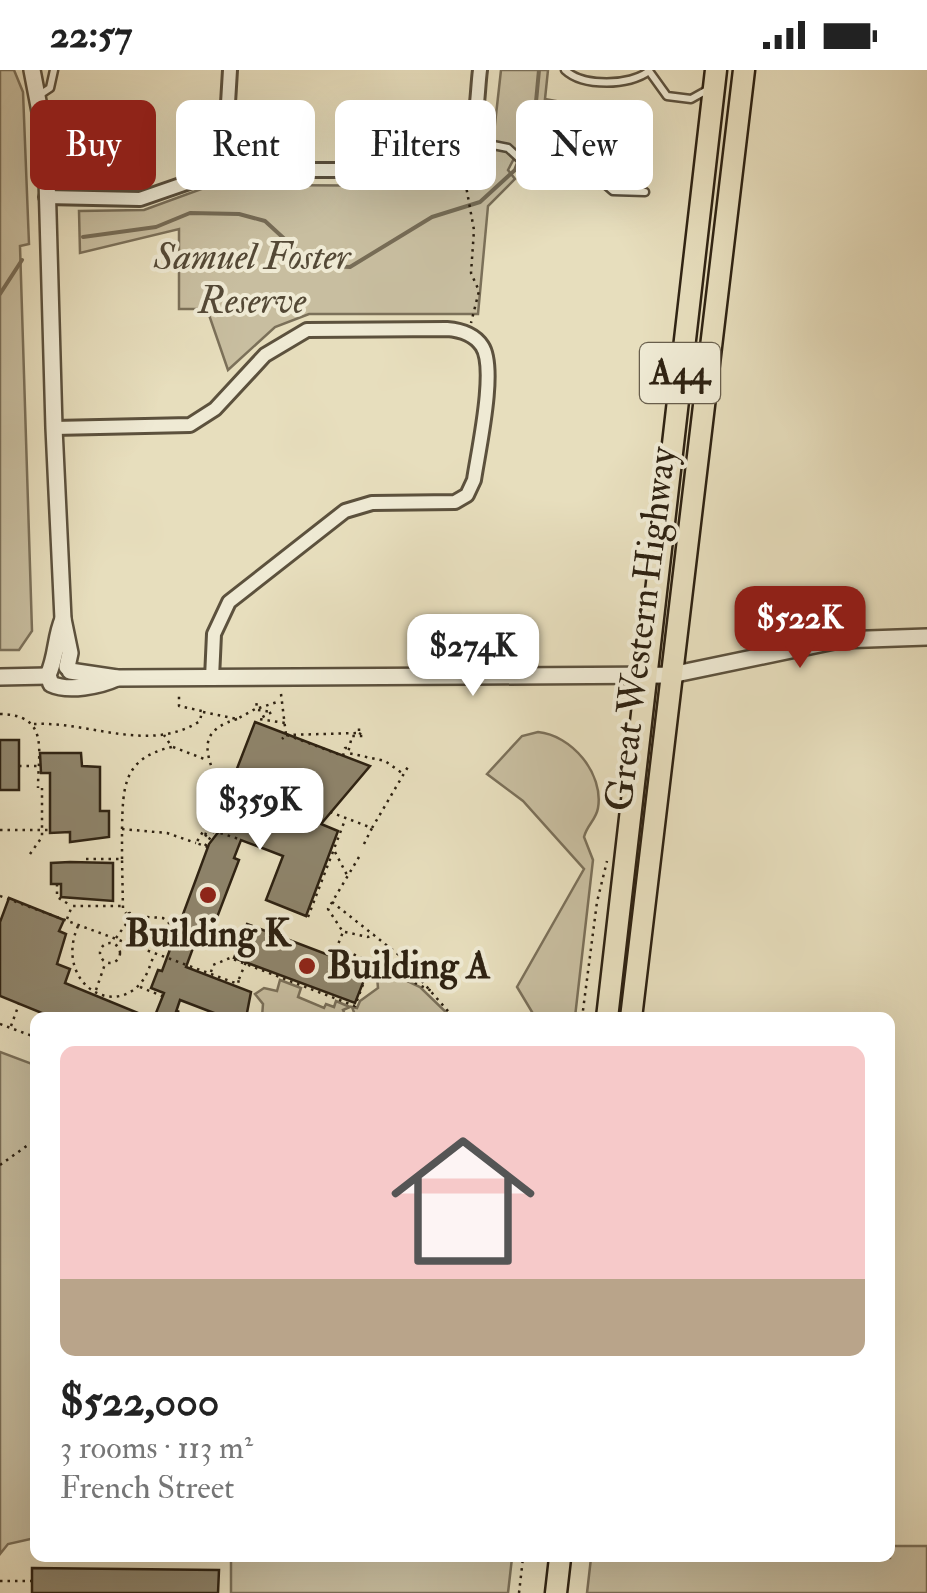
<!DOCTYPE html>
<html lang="en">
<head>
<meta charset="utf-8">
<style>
  body { margin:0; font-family:"IM FELL Double Pica",serif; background:#f2f2f2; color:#222; height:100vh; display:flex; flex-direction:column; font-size:38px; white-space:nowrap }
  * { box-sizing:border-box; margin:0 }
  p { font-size:32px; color:#767676 }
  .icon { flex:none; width:55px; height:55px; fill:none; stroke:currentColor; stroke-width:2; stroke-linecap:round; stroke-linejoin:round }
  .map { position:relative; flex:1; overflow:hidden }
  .panel { position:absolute; left:30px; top:942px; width:865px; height:550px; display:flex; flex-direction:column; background:#fff; border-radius:15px; box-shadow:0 10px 40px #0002 }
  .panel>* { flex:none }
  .banner { position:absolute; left:30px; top:30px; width:868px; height:90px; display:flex; gap:20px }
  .price { position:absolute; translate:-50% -85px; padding:0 22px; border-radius:20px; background:#fff; color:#222; font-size:32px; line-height:65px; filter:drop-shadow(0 2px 5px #0008) }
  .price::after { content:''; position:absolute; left:50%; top:60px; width:30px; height:22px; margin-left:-15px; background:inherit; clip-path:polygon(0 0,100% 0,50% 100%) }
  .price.active { background:#8f2418; color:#fff }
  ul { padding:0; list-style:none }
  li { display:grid; align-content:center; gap:20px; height:530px; padding:0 30px }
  li span { display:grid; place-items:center; height:310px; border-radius:15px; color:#555 }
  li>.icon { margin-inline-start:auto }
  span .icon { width:180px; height:180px; fill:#fffc; stroke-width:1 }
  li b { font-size:42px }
  .pill { padding:0 35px; border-radius:15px; background:#fff; box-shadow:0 10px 40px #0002; font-size:35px; line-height:90px }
  .pill.active { background:#8f2418; color:#fff }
  .status { display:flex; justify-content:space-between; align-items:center; height:70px; padding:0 50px; background:#fff; direction:ltr }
  .status svg { height:28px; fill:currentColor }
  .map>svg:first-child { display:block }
</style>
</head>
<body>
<div class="status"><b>22:57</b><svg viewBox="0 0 49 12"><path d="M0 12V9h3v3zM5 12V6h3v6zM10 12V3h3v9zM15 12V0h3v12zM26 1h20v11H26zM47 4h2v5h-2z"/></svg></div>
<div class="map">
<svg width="927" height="1523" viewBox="0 0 927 1523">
  <rect width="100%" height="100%" fill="#e7debd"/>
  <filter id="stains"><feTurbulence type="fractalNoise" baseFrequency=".002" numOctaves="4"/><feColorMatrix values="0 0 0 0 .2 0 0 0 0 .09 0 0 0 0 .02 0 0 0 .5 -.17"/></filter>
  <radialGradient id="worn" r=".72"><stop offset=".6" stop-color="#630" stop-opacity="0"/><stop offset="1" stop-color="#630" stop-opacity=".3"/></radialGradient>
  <!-- green -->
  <g fill="#c8bea0" stroke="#7b7059" stroke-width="2.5">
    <polygon points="0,0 14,0 23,22 29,174 20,176 32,561 19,580 0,580"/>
    <polygon points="501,0 548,0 545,29 556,31 552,60 529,60 508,100 515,109 488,136 478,244 309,244 275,257 228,300 207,239 179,239 179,159 80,183 79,141 144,140 204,118 228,115 441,116 489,108"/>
    <path d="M 538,662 C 571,665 604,703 598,738 C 596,750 587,755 584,767 L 593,790 L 575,947 L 535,947 L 517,917 L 584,799 L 523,731 L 487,704 L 522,666 Z"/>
    <polygon points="376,896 420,917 451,947 349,947 355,945 352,937 357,938 360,931 378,918"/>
    <polygon points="280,910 301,918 298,927 324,938 326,934 334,937 336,931 350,937 343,940 346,947 262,947 263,934 255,924 264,918 277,921"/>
    <polygon points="0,982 35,995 35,1468 8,1474 0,1484"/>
    <polygon points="890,1476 927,1476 927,1523 587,1523 591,1488 890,1488"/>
    <polygon points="231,1488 512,1488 508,1523 231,1523"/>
  </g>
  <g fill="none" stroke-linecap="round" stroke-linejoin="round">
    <!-- stream -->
    <g stroke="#776c56" stroke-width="4">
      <polyline points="83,167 156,157 190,143 239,144 265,151 302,185 324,196 350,197 432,147 480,132 515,100 534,53 539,0"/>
      <polyline points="0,224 22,190"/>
    </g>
  </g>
  <!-- building -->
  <g fill="#8e846b" stroke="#2e2212" stroke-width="2.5" fill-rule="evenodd">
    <path d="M 255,652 L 370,696 L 321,754 L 338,761 L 306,846 L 266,830 L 283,786 L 241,770 L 234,788 L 239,790 L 208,871 L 197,867 L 186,897 L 251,922 L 246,948 L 227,948 L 180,930 L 174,948 L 154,948 L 164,923 L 151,918 L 158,900 L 162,901 L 209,774 L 230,747 L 221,740 ZM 281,709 L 312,721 L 303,747 L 271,735 Z"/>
    <rect x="0" y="670" width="19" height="50"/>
    <polygon points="40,683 81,683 82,696 100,697 100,741 109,741 109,767 70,772 70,762 50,763 50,703 41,703"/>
    <polygon points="70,792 113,793 113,831 61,827 61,814 51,814 51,793"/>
    <polygon points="9,828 64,850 59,861 66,864 57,894 70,899 65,913 150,948 54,948 0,926 0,852"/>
    <polygon points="247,854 368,900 355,933 234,888"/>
    <polygon points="32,1498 219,1500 218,1523 32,1523"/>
  </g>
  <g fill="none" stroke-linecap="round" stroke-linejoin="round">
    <defs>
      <g id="service">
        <path d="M 565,0 C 583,17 630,16 649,1"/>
        <polyline points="649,1 667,26 691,29 709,19"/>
        <polyline points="38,26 50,18 54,0"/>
        <polyline points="473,71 508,78 531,99 590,101 613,121 645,122"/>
      </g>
      <g id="minor">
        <polyline points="224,100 230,0"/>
        <path d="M 46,127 L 140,129 L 224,100 L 450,100 C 479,82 476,30 480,0"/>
        <path d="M 54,358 L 190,355 L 215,339 L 265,285 L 307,260 L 447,259 C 460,260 474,264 482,276 C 497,298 478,382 474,410 L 467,425 L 455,432 L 372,433 L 345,441 L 229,532 L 214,564 L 212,608"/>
      </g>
      <g id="tertiary">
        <polyline points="32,0 46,73 54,358 63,549 70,583 67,597"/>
        <path d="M 63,549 C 55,567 57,586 48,605 L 51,614 C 68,622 100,616 117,608"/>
        <polyline points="70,601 117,608 671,605 839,570 927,567"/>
        <polyline points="0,607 48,606"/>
      </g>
      <g id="trunk">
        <polyline points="607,948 716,0"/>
        <polyline points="631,948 744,0"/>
        <polyline points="556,1523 560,1488"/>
      </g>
    </defs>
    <!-- service casing -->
    <use href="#service" stroke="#5c513d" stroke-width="11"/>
    <!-- minor casing -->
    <use href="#minor" stroke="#5c513d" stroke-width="18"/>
    <!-- tertiary casing -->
    <use href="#tertiary" stroke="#5c513d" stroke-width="20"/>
    <!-- trunk casing -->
    <use href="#trunk" stroke="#2e2212" stroke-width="25"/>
    <!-- path -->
    <g stroke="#2e2212" stroke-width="2.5" stroke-dasharray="2.5 5" stroke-linecap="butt">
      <polyline points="464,105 474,160 471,203 479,221 471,253"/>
      <polyline points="281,624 286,665 282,669"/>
      <polyline points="259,638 280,631"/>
      <polyline points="258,640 272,642 259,649 285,653"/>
      <polyline points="203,642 237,649 257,638 256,630"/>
      <path d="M 0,644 C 50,645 38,680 38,718"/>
      <path d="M 237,649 C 177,667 229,706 218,743 L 224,748 L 214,761 L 242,770"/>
      <path d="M 34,654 C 89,651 149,684 200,651 L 202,641 L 179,636 L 179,625"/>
      <polyline points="359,663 364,666 352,666 348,683 385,691 402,703"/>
      <polyline points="286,665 359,663 359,656"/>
      <polyline points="287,665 343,686 345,678 349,678"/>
      <polyline points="173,677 207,690"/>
      <polyline points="19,696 41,696"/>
      <polyline points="276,722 307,734"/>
      <polyline points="330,742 372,758 409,695"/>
      <path d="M 122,759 C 123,716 123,688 172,677 L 164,665"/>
      <polyline points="0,760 50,760"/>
      <polyline points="364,774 372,758"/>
      <polyline points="205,776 213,763"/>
      <polyline points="208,777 196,773 212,747 204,768 219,747"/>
      <polyline points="335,782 347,805"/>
      <polyline points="30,784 42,767 42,718"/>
      <polyline points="86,789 122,789 123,839 126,843"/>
      <polyline points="122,789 122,759 167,763 196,773"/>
      <polyline points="57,814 57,827 70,835"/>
      <polyline points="0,826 238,914 239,909"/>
      <polyline points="332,832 399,885 454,948"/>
      <polyline points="132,846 163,848 176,859"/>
      <polyline points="308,847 345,750"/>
      <polyline points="67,849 72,836 121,836"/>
      <path d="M 78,856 C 55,909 108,947 139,915 C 147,907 150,895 154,885"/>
      <polyline points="345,862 368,867 374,864"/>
      <polyline points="116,868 126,854 125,844 130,843 131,847 127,849"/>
      <circle cx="110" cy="883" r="10"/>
      <polyline points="340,878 432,921"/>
      <polyline points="333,887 343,862 328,839 359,787"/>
      <polyline points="211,902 213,895 230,888 355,936 369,898 334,885"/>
      <polyline points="140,917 162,926"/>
      <polyline points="96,920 105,894"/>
      <polyline points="177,941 194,948"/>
      <polyline points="223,948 224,946"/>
      <polyline points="582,948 597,832 607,791"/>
      <polyline points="0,954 35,967"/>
      <polyline points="11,956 19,934"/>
      <polyline points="0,1095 35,1070"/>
      <polyline points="0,1511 32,1511"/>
      <polyline points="519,1523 523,1488"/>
    </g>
    <!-- service -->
    <use href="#service" stroke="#efead4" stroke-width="6"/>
    <!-- minor -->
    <use href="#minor" stroke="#efead4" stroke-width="12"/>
    <!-- tertiary -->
    <use href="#tertiary" stroke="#efead4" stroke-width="15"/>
    <!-- trunk -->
    <use href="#trunk" stroke="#e7debd" stroke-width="20"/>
    <!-- path-bridge -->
    <polyline stroke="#2e2212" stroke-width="2.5" stroke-dasharray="2.5 5" stroke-linecap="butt" points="239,909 246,892"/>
  </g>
  <!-- markers -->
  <g fill="#8f2418" stroke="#efead4" stroke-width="4">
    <circle cx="208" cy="825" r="10"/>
    <circle cx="307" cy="896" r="10"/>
  </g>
  <g text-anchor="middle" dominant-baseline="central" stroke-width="8" stroke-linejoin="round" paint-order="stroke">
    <!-- shield labels -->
    <rect fill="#efead4" stroke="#685e4c" stroke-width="2.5" x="640" y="273" width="80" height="60" rx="8"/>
    <g font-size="35" font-weight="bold" fill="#2e2212">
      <text x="680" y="303">A44</text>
    </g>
    <!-- park labels -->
    <g font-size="38" font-style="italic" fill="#544936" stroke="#efead4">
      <text x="252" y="187">Samuel Foster<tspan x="252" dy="44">Reserve</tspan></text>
    </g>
    <!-- street labels -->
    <g font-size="38" fill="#2e2212" stroke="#efead4">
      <text transform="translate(641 559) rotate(-83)">Great Western Highway</text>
    </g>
    <!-- poi labels -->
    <g font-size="38" font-weight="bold" fill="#2e2212" stroke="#efead4">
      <text x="208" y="864">Building K</text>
      <text x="327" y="896" text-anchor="start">Building A</text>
    </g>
  </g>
  <rect width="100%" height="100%" filter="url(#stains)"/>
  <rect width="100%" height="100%" fill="url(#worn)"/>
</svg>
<b class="price active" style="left:800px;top:601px">$522K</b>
<b class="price" style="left:473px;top:629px">$274K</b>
<b class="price" style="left:260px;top:783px">$359K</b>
<div class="banner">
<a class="pill active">Buy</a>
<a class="pill">Rent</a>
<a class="pill">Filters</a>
<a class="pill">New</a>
</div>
<section class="panel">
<ul>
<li><span style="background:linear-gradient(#f6c9c9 75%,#b9a48a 0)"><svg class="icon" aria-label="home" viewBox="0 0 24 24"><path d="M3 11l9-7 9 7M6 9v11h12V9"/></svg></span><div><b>$522,000</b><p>3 rooms · 113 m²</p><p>French Street</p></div></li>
</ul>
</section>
</div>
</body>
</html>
